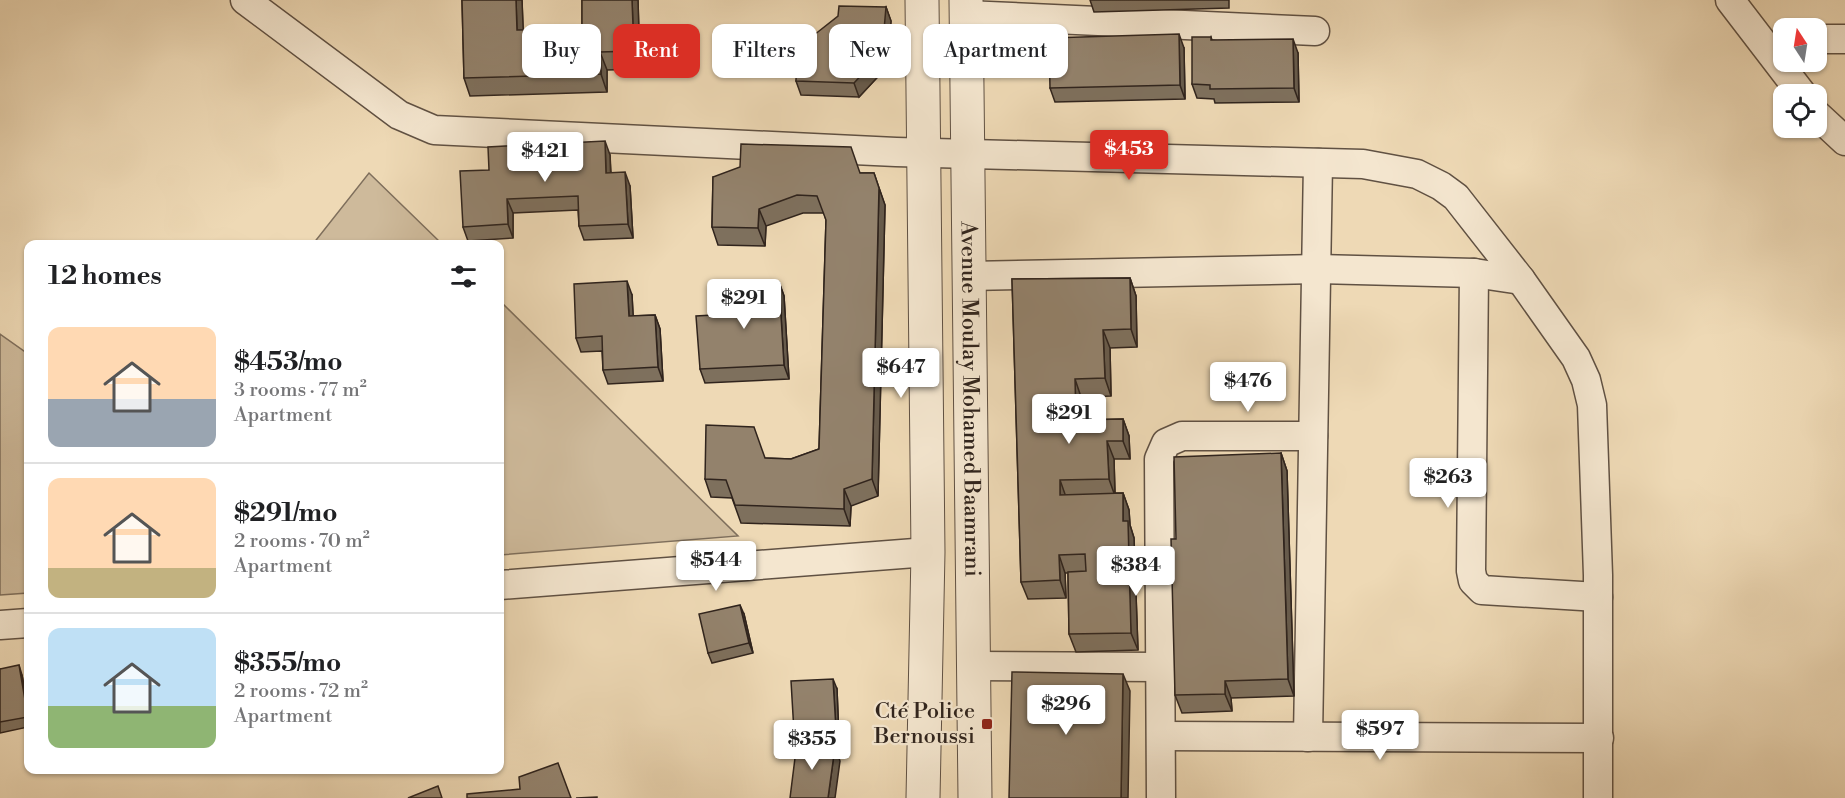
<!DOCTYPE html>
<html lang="en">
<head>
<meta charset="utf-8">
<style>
  body { margin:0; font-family:"Libre Bodoni",serif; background:#f2f2f2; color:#202124; height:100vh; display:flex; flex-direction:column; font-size:22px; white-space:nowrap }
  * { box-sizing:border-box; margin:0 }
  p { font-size:20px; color:#757577 }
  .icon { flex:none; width:33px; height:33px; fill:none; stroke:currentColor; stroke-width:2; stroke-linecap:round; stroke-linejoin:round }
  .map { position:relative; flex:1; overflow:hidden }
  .sheet { position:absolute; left:24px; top:240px; width:480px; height:534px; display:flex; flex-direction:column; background:#fff; border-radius:12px; box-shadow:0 2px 4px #0004 }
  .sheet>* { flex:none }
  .top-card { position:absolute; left:522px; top:24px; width:570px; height:54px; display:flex; gap:12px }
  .needle { width:39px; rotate:348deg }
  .tools { position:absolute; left:1773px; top:18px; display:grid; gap:12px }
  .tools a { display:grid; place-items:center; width:54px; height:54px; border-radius:12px; background:#fff; box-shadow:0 2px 4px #0004; font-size:30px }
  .price { position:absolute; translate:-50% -51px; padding:0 14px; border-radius:6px; background:#fff; color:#222; font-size:20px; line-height:39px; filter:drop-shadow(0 2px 3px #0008) }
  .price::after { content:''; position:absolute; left:50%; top:36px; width:18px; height:14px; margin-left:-9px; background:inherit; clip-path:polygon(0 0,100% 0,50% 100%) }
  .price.active { background:#d93025; color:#fff }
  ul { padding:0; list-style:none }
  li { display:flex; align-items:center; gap:18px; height:150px; padding:0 24px }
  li+li { border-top:2px solid #e0e0e0 }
  li span { display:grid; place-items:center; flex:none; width:168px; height:120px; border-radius:12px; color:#555 }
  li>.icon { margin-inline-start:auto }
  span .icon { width:72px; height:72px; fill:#fffc; stroke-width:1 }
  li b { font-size:26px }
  h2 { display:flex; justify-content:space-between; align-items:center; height:72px; padding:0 24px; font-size:26px }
  .tag { padding:0 21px; border-radius:12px; background:#fff; box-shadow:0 2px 4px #0004; font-size:21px; line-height:54px }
  .tag.active { background:#d93025; color:#fff }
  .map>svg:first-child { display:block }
</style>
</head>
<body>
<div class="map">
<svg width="1845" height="798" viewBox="0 0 1845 798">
  <rect width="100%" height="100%" fill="#eed9b5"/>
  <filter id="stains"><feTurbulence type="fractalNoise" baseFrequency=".00333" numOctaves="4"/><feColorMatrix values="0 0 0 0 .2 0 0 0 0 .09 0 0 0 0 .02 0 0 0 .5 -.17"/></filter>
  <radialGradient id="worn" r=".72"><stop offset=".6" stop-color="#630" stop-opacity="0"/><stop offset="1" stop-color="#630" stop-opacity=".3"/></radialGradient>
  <!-- green -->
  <g fill="#ceba9b" stroke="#7f6f5c" stroke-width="1.5">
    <polygon points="369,173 442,244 313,244"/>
    <polygon points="500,301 738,536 500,555"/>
    <polygon points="0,334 28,354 28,593 0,595"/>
  </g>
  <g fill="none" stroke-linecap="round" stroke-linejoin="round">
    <defs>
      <g id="minor">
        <polyline points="245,0 399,115 434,130 896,152 1363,164 1417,174 1441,186 1456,197 1521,280 1576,358 1586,380 1592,405 1598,575 1598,798"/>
        <polyline points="1730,0 1802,94"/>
        <polyline points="966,15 1315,31"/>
        <polyline points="1816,39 1845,39"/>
        <polyline points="1816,114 1845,141"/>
        <polyline points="1474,273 1471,571 1473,581 1482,590 1598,597"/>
        <polyline points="969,276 1318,269 1474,273 1521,280"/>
        <polyline points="500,585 928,552"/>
        <polyline points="0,625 28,623"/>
        <polyline points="973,666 1160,667"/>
        <polyline points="1162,736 1599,738"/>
        <polyline points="1308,737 1318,163"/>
        <polyline points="1161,798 1159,459 1166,443 1182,436 1313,436"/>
      </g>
      <g id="tertiary">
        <polyline points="922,0 928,552 923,798"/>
        <path id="s1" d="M 966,0 L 975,798"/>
      </g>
    </defs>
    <!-- minor casing -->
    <use href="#minor" stroke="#605143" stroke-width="31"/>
    <!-- tertiary casing -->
    <use href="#tertiary" stroke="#605143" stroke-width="35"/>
    <!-- minor -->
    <use href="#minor" stroke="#f4e6cf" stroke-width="28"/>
    <!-- tertiary -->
    <use href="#tertiary" stroke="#f4e6cf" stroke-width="33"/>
  </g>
  <!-- wall -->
  <g fill="#7e705d" stroke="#30241d" stroke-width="1.5">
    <polygon points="462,0 522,0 523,30 582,29 582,0 638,0 640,69 607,70 607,92 470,96 464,78"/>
    <polygon points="1090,0 1229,0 1229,8 1094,12"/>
    <polygon points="886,7 891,21 887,67 859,97 801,95 796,81 814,35"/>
    <polygon points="1211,37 1212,40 1298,53 1299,102 1215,103 1214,99 1197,98 1192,84"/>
    <polygon points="1184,48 1185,99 1055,102 1050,88"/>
    <polygon points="610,155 611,172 630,186 633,238 584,240 579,226 578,210 513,213 513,238 468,241 463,227 489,170"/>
    <polygon points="860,173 874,173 885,205 878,496 851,506 850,526 741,523 732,498 711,497 705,479 765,458 791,459 819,449 826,220 824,213 803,213 766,226 765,246 718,245 712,227 713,177"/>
    <polygon points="1130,278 1136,296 1137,347 1110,348 1111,396 1081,397 1082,420 1123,419 1129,436 1130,459 1114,459 1115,493 1123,493 1129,510 1130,525 1134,538 1138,650 1076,652 1069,634 1068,573 1065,573 1066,598 1028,599 1021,582 1012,279"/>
    <polygon points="779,282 784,296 789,379 705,383 700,369 731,314"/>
    <polygon points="632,295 633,316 655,315 660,329 663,381 608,384 603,370 602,351 581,352 576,338"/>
    <polygon points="1281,453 1287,471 1294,696 1231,698 1232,711 1182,713 1175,695 1176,539"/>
    <polygon points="744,614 753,653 712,663 708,653"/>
    <polygon points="0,669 22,675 28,708 28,727 0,733"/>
    <polygon points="837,689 839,739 797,742 794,732"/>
  </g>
  <!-- shaded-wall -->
  <g fill="#675b4c" stroke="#30241d" stroke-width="1.5">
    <polygon points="516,0 522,0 524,48 517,30"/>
    <polygon points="632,0 638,0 640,69 634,51"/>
    <polygon points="886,7 891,21 887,67 859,97 854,83"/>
    <polygon points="1179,34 1184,48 1185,99 1180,85"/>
    <polygon points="1293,39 1298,53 1299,102 1294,88"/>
    <polygon points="600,52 607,70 607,92 601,74"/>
    <polygon points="605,141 610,155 611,187 606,173"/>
    <polygon points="625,172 630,186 633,238 628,224"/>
    <polygon points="879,188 885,205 878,496 872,479"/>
    <polygon points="507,199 513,213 513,238 508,224"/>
    <polygon points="759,209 766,226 765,246 758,228"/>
    <polygon points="1130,278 1136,296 1137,347 1131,329"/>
    <polygon points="627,281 632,295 634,330 629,316"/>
    <polygon points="779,282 784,296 789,379 784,365"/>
    <polygon points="655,315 660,329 663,381 658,367"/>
    <polygon points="1103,330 1110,348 1111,396 1105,378"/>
    <polygon points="1075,379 1081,397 1083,438 1076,420"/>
    <polygon points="1123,419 1129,436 1130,459 1123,441"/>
    <polygon points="1107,441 1114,459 1115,496 1109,479"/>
    <polygon points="1281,453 1287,471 1294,696 1288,679"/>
    <polygon points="1060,480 1066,497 1060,495"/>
    <polygon points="844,489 851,506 850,526 844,509"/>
    <polygon points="1123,493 1129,510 1130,525 1134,538 1138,650 1131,633 1123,521"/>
    <polygon points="1059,555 1065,573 1066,598 1060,580"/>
    <polygon points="740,605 744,614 753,653 749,643"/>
    <polygon points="19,665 22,675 28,708 28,717"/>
    <polygon points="1123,674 1130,691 1128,798 1121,798"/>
    <polygon points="833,679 837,689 839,739 836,729"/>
    <polygon points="1225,681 1231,698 1232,711 1225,694"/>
    <polygon points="835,747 840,761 835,798 828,798"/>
  </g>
  <!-- building -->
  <g fill="#93826c" stroke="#30241d" stroke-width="1.5">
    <polygon points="462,0 516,0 517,30 582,29 582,0 632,0 634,51 600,52 601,74 464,78"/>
    <polygon points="839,6 886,7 882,53 854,83 796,81 797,31 814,35 838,16"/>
    <polygon points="1179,34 1180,85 1050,88 1049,38"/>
    <polygon points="1192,37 1211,37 1211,40 1293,39 1294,88 1210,89 1210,85 1192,84"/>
    <polygon points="605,141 606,173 625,172 628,224 579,226 578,196 507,199 508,224 463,227 460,171 489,170 488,147"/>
    <polygon points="741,144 851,147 860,173 874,173 879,188 872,479 844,489 844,509 735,505 726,480 705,479 706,425 754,427 765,458 791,459 819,449 826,220 817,196 797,195 759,209 758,228 712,227 713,177 740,167"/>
    <polygon points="1130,278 1131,329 1103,330 1105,378 1075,379 1076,420 1123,419 1123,441 1107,441 1109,479 1060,480 1060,495 1123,493 1123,521 1128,521 1131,633 1069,634 1068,572 1086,571 1085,554 1059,555 1060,580 1021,582 1012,279"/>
    <polygon points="627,281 629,316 655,315 658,367 603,370 602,336 576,338 574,284"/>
    <polygon points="779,282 784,365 700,369 696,316 731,314 729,284"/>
    <polygon points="1281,453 1288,679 1225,681 1225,694 1175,695 1171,539 1176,539 1174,457"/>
    <polygon points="740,605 749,643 708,653 699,614"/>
    <polygon points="19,665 28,717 0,722 0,669"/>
    <polygon points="1012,672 1123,674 1121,798 1009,798"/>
    <polygon points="833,679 836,729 794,732 791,681"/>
    <polygon points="797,742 835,747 828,798 790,798"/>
    <polygon points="558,763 571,798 467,798 467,794 520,789 519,777"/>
    <polygon points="438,786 442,798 408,798"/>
    <polygon points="597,797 597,798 576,798"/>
  </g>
  <!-- markers -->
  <rect fill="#8f2418" stroke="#f4e6cf" stroke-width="2" x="981" y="718" width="12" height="12" rx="3"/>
  <g text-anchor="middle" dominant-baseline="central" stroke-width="4.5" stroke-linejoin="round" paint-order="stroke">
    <!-- street labels -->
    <g font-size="22" fill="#30241d" stroke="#f4e6cf">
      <text stroke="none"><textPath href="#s1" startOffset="399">Avenue Moulay Mohamed Baamrani</textPath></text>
    </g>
    <!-- poi labels -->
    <g font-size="22" fill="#30241d" stroke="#f4e6cf" text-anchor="end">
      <text x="975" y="711">Cté Police<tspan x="975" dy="25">Bernoussi</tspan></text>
    </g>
  </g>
  <rect width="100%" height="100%" filter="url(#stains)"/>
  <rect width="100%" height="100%" fill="url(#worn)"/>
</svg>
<div class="tools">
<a><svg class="needle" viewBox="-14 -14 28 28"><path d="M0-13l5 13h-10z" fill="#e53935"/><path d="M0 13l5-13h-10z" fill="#757577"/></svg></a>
<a><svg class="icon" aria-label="locate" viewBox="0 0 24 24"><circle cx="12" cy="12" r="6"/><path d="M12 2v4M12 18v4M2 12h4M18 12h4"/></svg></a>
</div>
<b class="price active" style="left:1129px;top:181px">$453</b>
<b class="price" style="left:545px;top:183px">$421</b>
<b class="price" style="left:744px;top:330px">$291</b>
<b class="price" style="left:901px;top:399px">$647</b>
<b class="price" style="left:1248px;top:413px">$476</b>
<b class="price" style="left:1069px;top:445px">$291</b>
<b class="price" style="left:1448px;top:509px">$263</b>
<b class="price" style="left:716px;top:592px">$544</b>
<b class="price" style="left:1136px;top:597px">$384</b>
<b class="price" style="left:1066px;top:736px">$296</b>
<b class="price" style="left:1380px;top:761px">$597</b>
<b class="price" style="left:812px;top:771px">$355</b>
<div class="top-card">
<a class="tag">Buy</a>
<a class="tag active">Rent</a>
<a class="tag">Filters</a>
<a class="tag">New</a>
<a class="tag">Apartment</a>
</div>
<section class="sheet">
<h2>12 homes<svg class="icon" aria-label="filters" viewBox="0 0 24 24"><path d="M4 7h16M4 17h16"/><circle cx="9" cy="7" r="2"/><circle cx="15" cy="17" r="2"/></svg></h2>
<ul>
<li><span style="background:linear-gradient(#ffd9b3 60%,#9aa5b1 0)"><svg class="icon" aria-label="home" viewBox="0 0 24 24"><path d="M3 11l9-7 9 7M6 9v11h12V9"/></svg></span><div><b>$453/mo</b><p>3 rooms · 77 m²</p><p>Apartment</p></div></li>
<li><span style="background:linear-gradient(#ffd9b3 75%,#c2b280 0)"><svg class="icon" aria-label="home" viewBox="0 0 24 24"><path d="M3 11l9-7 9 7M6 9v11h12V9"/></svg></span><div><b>$291/mo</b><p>2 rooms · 70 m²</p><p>Apartment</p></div></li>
<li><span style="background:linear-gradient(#bfe0f5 65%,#8fb573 0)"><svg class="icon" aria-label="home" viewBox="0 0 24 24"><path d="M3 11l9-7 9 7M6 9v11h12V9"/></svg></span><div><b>$355/mo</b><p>2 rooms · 72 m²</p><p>Apartment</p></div></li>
</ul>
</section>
</div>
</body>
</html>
